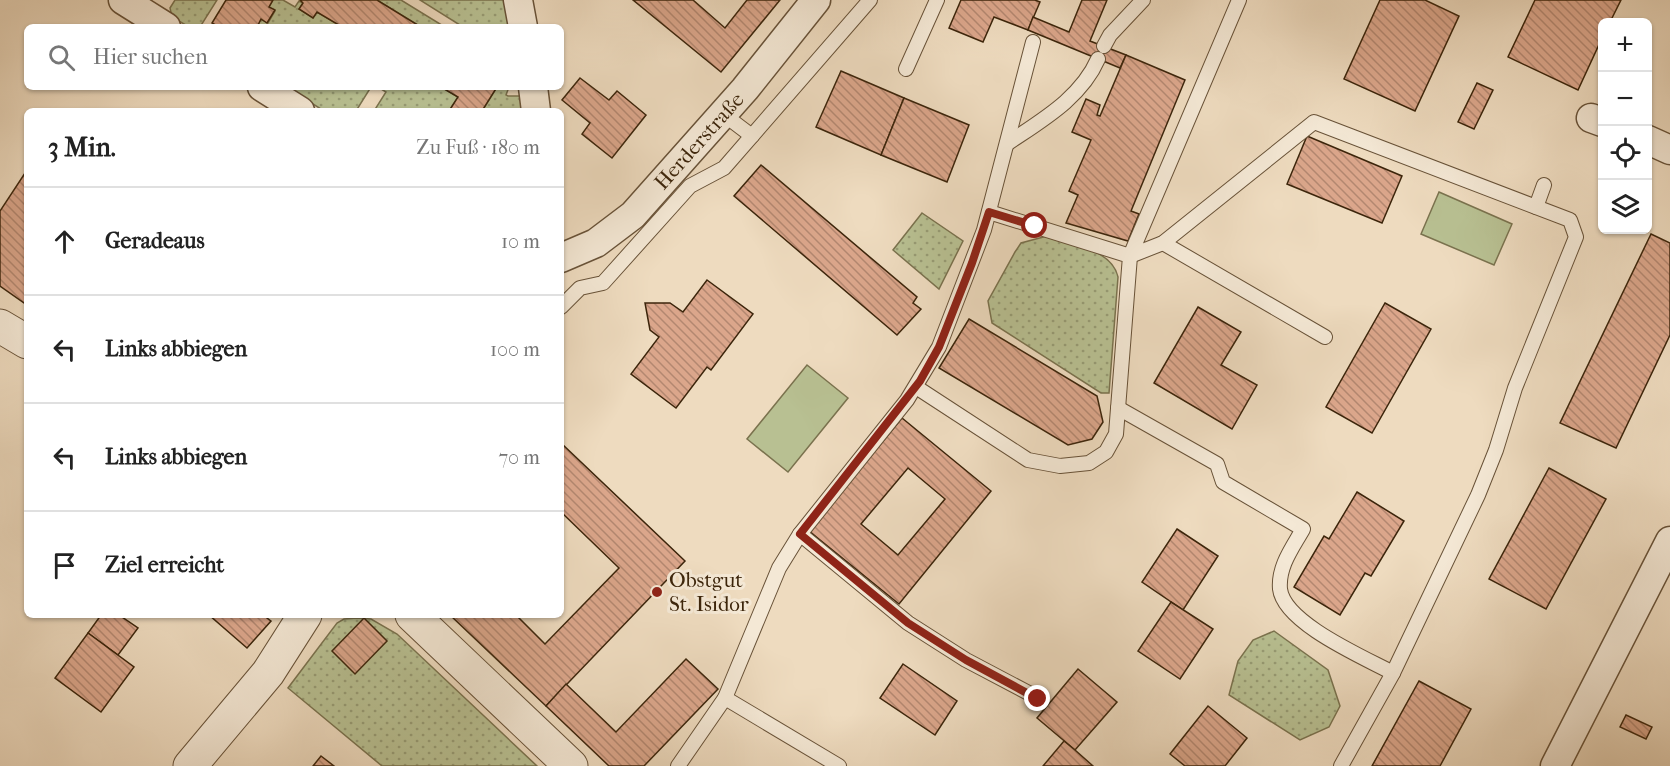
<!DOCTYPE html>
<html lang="de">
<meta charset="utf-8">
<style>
body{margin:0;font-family:"IM FELL French Canon",serif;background:#f2f2f2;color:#222}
.controls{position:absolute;right:18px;top:18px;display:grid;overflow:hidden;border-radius:9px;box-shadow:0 2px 4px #0004}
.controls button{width:54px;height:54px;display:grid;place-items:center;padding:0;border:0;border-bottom:2px solid #e0e0e0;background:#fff;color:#222;font:30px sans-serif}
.stop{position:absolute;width:18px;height:18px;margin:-14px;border:4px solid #8f2418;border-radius:50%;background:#fff}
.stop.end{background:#8f2418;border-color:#fff;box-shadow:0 2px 6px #0008}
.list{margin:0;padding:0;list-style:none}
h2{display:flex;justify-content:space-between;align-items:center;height:78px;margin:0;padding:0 24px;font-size:26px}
h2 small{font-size:20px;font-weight:400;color:#767676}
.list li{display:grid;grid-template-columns:39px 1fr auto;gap:18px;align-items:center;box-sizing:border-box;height:108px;padding:0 24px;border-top:2px solid #e0e0e0}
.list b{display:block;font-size:22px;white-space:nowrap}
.list em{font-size:20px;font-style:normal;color:#767676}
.icon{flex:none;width:33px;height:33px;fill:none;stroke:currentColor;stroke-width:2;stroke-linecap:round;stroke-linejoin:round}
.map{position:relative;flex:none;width:1670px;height:766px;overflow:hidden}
.search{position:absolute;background:#fff;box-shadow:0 2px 4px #0004;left:24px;top:24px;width:540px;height:66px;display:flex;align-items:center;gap:15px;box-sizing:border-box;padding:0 21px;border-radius:9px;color:#767676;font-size:22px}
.panel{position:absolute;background:#fff;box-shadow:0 2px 4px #0004;left:24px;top:108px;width:540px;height:510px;border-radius:9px}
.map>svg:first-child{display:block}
.grass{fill:url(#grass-dots);stroke:#7a724e;stroke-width:1.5}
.pitch{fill:#b8c092;stroke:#7a724e;stroke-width:1.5}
.building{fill:url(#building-back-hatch);stroke:#3c250b;stroke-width:1.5;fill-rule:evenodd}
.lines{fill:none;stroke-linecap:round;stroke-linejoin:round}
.service-casing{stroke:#685238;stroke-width:16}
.minor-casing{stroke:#685238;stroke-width:31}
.tertiary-casing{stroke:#685238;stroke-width:35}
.service{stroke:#f4e8d5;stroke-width:14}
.minor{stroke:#f4e8d5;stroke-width:28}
.tertiary{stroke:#f4e8d5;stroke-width:33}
.route{stroke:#8f2418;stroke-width:8}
.poi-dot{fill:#8f2418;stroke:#f4e8d5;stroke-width:2}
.labels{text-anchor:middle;stroke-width:6;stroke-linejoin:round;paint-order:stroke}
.street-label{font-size:21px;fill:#3c250b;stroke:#f4e8d5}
.poi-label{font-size:21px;fill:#3c250b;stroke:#f4e8d5;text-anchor:start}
</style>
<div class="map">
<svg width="1670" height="766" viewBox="0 0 1670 766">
<defs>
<pattern id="grass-dots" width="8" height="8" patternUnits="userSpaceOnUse" patternTransform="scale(1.5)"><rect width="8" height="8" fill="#b8c092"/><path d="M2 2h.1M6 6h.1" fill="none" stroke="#979c75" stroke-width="1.8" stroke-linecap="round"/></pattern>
<pattern id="building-back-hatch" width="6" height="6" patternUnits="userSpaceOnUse" patternTransform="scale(1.5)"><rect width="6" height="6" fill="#dba68b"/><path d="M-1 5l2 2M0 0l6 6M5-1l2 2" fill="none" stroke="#b38770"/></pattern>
</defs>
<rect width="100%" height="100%" fill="#eedbbf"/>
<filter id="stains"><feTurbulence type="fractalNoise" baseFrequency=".00333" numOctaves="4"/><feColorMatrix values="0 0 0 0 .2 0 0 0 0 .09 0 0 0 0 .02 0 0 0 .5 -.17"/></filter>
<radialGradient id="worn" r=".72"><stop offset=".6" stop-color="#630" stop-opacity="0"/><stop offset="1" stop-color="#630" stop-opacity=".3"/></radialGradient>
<g class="grass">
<path d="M175,0h42l-17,27h-11l-17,-10 -2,-9z"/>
<path d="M273,0h10l12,7 4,-6 4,2 -4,6 14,9 4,-6 22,13 -1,2h-81l4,-8 7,4 7,-12 -6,-4z"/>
<path d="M377,0h24l44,27h-24z"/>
<path d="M420,0h87l6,27h-50z"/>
<path d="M286,87h85l-15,24h-32z"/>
<path d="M378,87h63l17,10 -9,14h-75l12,-19z"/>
<path d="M497,87h12l-3,8 2,1h16v15h-42z"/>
<path d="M922,213l41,28 -24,48 -46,-39z"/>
<path d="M1047,236c23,8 65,13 71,41l-9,116h-8l-109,-70 -4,-22 27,-49 6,-9z"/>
<path d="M357,618l14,1 26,15 140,132h-155l-94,-78 49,-65 7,-4z"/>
<path d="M1274,631l54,39 12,36 -11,21 -29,13 -71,-45 9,-34 15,-21z"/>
</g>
<g class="pitch">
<path d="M1439,192l73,32 -18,41 -73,-31z"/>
<path d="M807,365l41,33 -60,74 -41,-33z"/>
</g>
<g class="building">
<path d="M226,0h47l-4,7 6,3 -8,13 -6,-4 -4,8h-38l-7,-4z"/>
<path d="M300,0h77l44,27h-83l1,-2 -22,-13 -4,6 -14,-9 4,-6z"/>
<path d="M633,0h60l32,28 22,-28h33l-59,72z"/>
<path d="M961,0h74l5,2 -12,28 -34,-13 -11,25 -34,-14z"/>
<path d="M1082,0h25l-17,41 36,14 -6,13 -92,-38 5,-13 36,15z"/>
<path d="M1380,0h45l34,16 -44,95 -71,-32z"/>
<path d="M1535,0h86l-11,22h-8v16l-24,52 -70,-33z"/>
<path d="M1126,55l59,25 -54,131 8,3 -11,27 -62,-18 12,-28 -9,-4 22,-51 -19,-8 14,-33 14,6 -3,10 3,1z"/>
<path d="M841,71l63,27 -23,57 -65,-28z"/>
<path d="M580,78l29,22 8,-9 29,24 -34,43 -30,-24 8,-11 -28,-23z"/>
<path d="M1477,83l16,7 -19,39 -16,-7z"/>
<path d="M441,87h56l-15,24h-33l9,-14z"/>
<path d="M904,98l65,27 -22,57 -66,-27z"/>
<path d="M1307,136l95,40 -20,47 -95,-39z"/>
<path d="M761,165l156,132 -4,6 8,6 -24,26 -163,-139z"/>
<path d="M27,170v135l-27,-19v-75z"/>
<path d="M1651,234l19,9v92l-54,113 -56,-25z"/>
<path d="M707,280l46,34 -42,56 -4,-3 -31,41 -45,-34 28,-37 -9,-7 -5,-27h25l13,9z"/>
<path d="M1385,303l46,26 -59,104 -46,-26z"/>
<path d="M1198,307l43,25 -20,33 36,20 -25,44 -78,-46z"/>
<path d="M969,319l128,77 6,26 -11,17 -24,6 -129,-77z"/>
<path d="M902,418l89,73 -92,113 -90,-73zM908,468l37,31 -47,56 -37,-31z"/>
<path d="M561,443l124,118 -139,145 -96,-91h66l29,29 74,-76 -58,-56z"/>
<path d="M1549,468l57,31 -60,110 -57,-30z"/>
<path d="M1357,492l47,29 -33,55 -6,-3 -25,42 -46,-28 30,-51 5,3z"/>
<path d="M1177,529l41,27 -35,54 -41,-28z"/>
<path d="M1171,602l42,27 -33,50 -42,-28z"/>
<path d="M101,615h18l19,13 -20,27 -30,-22z"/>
<path d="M209,615h54l8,6 -24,27z"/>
<path d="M364,618l23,23 -32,33 -23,-23z"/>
<path d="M88,633l46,34 -33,45 -46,-34z"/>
<path d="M686,659l32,30 -74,77h-35l-63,-60 20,-22 50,48z"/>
<path d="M903,664l54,37 -22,34 -55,-37z"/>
<path d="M1078,669l39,33 -42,48 -38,-32z"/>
<path d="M1419,681l52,28 -31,57h-68z"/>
<path d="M1208,706l39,32 -22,28h-40l-15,-12z"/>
<path d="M1626,715l26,12 -6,12 -26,-12z"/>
<path d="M1064,741l11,9 18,16h-50z"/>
<path d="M321,756l13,10h-21z"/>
</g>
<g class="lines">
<defs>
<g id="service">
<path d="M1239,0l-109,256 33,-13 151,-121 256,98 6,17 -61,151 -19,62 -18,45 -85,178 -52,93"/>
<path d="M1104,46l6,-11 33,-35"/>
<path d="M906,69l31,-69"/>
<path d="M723,114l29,22"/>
<path d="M1008,143c34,-23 73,-45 90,-84"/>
<path d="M1536,207l8,-22"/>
<path d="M1163,243l162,94"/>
<path d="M561,307l19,-19 23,-5 87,-97 34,-18 146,-168"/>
<path d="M916,387l112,73 32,6 29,-3 17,-11 10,-18 14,-178 -141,-44"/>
<path d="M1118,408l99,56 6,18 80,47c-10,18 -25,37 -23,60 4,34 83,68 113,84"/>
<path d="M800,534l108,89 58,37 72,38"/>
<path d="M725,698l114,68"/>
<path d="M678,766l47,-68 54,-130 21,-34 107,-134 32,-53 45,-117 49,-188"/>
</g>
<g id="minor">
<path d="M123,0l43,27"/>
<path d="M518,0l5,27"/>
<path d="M262,87l38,24"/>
<path d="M533,87l3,24"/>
<path d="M1591,118l11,4"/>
<path d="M1648,140l22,10"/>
<path d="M561,258l35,-15 37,-28 112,-126 71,-89"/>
<path d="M1555,766l115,-225"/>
</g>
<g id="tertiary">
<path d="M0,326l27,16"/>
<path d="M412,615l159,151"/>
<path d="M190,766l78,-93 37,-58"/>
</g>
</defs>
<use href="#service" class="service-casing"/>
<use href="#minor" class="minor-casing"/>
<use href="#tertiary" class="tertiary-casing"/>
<use href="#service" class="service"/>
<use href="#minor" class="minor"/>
<use href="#tertiary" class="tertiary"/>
</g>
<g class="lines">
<path class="route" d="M1035,226l-46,-14 -17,51 -33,84 -19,34 -120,153 108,89 58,37 72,39"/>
</g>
<circle class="poi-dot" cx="657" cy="592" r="6"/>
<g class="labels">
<g class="street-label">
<text transform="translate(699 141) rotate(-48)" y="7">Herderstraße</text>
</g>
<g class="poi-label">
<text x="669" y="587">Obstgut<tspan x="669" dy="24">St. Isidor</tspan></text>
</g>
</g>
<rect width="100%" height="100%" filter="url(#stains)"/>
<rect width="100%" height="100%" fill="url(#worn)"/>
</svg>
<div class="controls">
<button>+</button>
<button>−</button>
<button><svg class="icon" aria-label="locate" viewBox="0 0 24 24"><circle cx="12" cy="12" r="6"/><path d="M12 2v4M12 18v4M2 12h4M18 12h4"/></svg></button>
<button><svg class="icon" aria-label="layers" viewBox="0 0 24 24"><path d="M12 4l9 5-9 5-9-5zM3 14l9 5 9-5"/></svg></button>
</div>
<div class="stop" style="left:1035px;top:226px"></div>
<div class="stop end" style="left:1038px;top:699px"></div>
<div class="search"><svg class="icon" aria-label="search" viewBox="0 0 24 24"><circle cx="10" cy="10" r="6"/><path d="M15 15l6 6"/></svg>Hier suchen</div>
<section class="panel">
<h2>3 Min.<small>Zu Fuß · 180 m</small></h2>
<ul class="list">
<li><svg class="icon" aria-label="ahead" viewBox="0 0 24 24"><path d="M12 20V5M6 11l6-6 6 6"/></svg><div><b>Geradeaus</b></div><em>10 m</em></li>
<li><svg class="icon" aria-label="left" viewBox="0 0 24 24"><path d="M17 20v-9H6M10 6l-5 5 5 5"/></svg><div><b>Links abbiegen</b></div><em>100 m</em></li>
<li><svg class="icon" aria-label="left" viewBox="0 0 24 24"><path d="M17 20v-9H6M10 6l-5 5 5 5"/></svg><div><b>Links abbiegen</b></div><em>70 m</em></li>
<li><svg class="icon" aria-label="arrive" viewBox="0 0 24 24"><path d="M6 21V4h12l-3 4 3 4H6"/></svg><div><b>Ziel erreicht</b></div></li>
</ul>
</section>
</div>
